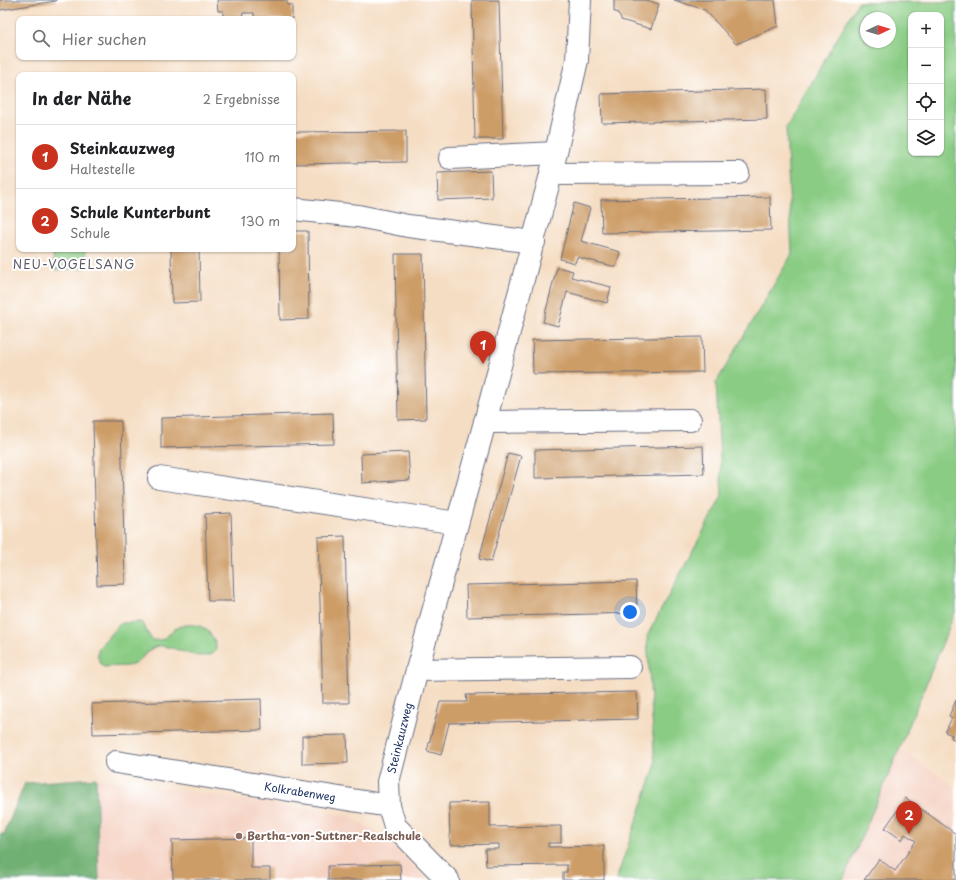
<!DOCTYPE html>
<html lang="de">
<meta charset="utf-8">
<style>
body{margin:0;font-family:"Playpen Sans",sans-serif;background:#f6f6f6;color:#202124}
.controls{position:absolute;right:12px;top:12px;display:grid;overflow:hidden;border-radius:8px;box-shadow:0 1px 3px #0004}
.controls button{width:36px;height:36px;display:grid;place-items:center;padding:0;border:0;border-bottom:1px solid #e0e0e0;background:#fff;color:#202124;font:20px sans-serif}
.compass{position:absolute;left:860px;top:12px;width:36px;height:36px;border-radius:50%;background:#fff;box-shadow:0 1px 3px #0004;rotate:86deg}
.you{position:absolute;left:630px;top:612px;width:14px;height:14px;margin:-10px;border:3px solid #fff;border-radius:50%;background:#1a73e8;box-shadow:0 0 0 6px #1a73e833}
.badge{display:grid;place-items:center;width:26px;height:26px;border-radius:50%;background:#c8321e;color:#fff;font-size:13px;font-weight:700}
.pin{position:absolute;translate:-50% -33px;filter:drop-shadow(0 1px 2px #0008)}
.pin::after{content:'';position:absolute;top:21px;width:14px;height:12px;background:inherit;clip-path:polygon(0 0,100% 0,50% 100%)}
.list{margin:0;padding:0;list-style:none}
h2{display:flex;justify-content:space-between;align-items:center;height:52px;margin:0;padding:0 16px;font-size:17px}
h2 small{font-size:13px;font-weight:400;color:#757577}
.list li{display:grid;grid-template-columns:26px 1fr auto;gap:12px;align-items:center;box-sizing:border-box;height:64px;padding:0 16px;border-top:1px solid #e0e0e0}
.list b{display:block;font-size:15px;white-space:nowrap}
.list p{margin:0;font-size:13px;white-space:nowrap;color:#757577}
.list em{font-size:13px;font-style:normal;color:#757577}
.icon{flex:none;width:22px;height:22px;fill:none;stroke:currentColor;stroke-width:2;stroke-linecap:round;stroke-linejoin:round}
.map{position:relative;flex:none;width:956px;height:880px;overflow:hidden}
.search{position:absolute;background:#fff;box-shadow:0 1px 3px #0004;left:16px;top:16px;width:280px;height:44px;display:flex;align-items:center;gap:10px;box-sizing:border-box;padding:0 14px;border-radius:8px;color:#757577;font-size:15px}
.panel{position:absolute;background:#fff;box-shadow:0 1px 3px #0004;left:16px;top:72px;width:280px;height:180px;border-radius:8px}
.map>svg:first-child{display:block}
.built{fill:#f5d2c2}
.green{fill:#8acc84;stroke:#527e71;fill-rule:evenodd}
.forest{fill:#6fb072;stroke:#457068}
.building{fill:#cd9d68}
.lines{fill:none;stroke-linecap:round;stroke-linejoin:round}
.minor-casing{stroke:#676c81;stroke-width:24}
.minor{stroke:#fff;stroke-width:22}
.education-dot{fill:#8d6e63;stroke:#fff;stroke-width:1.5}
.labels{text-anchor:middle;stroke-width:4;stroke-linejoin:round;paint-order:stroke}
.street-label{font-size:11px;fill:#1b2f5e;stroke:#fff}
.education-label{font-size:11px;font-weight:bold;fill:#785e54;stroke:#fff;text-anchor:start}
.neighbourhood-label{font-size:12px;letter-spacing:1px;fill:#595662;stroke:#fff}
</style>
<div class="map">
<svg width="956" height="880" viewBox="0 0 956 880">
<rect width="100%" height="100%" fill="#fff"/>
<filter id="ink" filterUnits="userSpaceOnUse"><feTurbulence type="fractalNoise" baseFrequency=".025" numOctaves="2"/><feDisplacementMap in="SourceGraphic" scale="8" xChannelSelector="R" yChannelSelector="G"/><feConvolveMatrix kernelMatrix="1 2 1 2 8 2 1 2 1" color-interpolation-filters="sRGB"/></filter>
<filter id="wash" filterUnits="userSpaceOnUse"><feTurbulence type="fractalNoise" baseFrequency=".012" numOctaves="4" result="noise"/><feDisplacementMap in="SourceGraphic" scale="16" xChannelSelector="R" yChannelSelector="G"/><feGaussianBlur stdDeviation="0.9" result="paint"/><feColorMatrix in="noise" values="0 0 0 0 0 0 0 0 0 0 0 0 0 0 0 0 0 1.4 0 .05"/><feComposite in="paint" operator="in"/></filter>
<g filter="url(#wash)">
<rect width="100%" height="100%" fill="#f5ddc3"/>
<g class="built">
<path d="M900,748l56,40v92h-113z"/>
<path d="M96,778l253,38 19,11 23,18 36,35h-328z"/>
</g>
<g class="green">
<path d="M858,2h98v608l-56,138 -57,132h-227l39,-113 -8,-131 75,-140 -6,-113 76,-129 -6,-127zM911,15h30v138h-30zM866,18h24v24h-24z"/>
<path d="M53,249h32l1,19 -32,2z"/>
<path d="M141,622l11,18c4,0 9,1 12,-2 5,-2 7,-8 12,-10 11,-5 27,-5 34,6 5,6 6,9 6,17 -16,14 -39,-6 -57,-5 -14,2 -15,15 -27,19 -6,2 -22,1 -28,2 -12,-13 -5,-20 4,-30 4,-5 8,-10 13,-14z"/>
</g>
<path class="forest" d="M96,778l3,102h-99v-46h4l21,-51z"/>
<g id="blocks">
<g class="building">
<path d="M0,0h56v1l-56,9z"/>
<path d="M217,0h70v5h5v14h-38v-6h-11l-1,6h-19v-8h-5z"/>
<path d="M472,0h27l4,139h-28z"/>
<path d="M614,0h31l14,4 -8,25 -30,-9v-2l-4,-6h-3z"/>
<path d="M674,0h101l3,26 -42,18 -31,-34z"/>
<path d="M766,89l1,30 -165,4 -1,-29z"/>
<path d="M406,131v31l-113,2v-32z"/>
<path d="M491,171l1,27 -54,2 -1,-27z"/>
<path d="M770,197l1,33 -169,3 -1,-33z"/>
<path d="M574,203l16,5 -9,33 39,11 -4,15 -39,-10 -2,6 -15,-4z"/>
<path d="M293,231h15l1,88 -29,1 -1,-71h14z"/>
<path d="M171,249h28l1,53 -28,1z"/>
<path d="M395,254h28l3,165 -28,1z"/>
<path d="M557,267l16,4 -2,6 40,10 -4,16 -40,-11 -9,34 -15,-4z"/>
<path d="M702,337l1,35 -170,2 -1,-34z"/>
<path d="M333,413l1,31 -173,4v-30z"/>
<path d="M93,421h28l4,163 -28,1z"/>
<path d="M703,446l1,28 -169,4v-28z"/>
<path d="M408,452l2,28 -48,3 -1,-29z"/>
<path d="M508,453l13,3 -30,106 -12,-3z"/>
<path d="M231,513l3,88h-26l-3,-87z"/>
<path d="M345,536v2l4,165h-28l2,-2 -5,-164z"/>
<path d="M636,581l1,32 -170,4 -1,-32z"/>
<path d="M637,692l1,27 -189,4 -8,32 -14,-4 13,-49h27l-1,-7z"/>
<path d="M261,699l1,31 -169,4 -1,-30z"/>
<path d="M956,700v40l-5,-2 1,-3 -7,-3 7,-14 -3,-2z"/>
<path d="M347,735l1,28 -46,1v-28z"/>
<path d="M906,798l50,36v46h-92l15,-21 16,12 21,-30 -11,-7 -3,6 -17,-12z"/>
<path d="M490,802v25l71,-1v17h-13v4l56,-1v34h-41v-8h4v-7l-81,1 -1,-17h14v-5l-49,1 -1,-42z"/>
<path d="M251,838v30h19v12h-97l-1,-40z"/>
<path d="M400,864l1,16h-73v-14z"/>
</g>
</g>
</g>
<g filter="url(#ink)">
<use href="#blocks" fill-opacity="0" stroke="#676c81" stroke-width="1"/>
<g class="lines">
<defs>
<g id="minor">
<path d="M450,158l106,-5"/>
<path d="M551,174l187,-1"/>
<path d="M293,209l65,7 50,10 126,16"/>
<path d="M485,422l205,-2"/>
<path d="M159,478l298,45"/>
<path d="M417,670l213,-3"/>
<path d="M116,762l273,44"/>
<path d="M448,880l-53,-54 -6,-20 -1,-24 29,-112 68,-248 66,-248 26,-114 3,-60"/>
</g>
</defs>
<use href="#minor" class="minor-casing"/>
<use href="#minor" class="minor"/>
</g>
</g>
<circle class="education-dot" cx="239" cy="836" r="4"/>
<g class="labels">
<g class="street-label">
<text transform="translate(400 738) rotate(-76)" y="4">Steinkauzweg</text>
<text transform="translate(300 792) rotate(9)" y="4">Kolkrabenweg</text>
</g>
<g class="education-label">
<text x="247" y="840">Bertha-von-Suttner-Realschule</text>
</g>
<g class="neighbourhood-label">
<text x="74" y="269">NEU-VOGELSANG</text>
</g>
</g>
</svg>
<div class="controls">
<button>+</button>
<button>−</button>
<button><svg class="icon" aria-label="locate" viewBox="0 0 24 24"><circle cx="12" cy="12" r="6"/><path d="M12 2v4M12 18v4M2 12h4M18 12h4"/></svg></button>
<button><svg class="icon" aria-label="layers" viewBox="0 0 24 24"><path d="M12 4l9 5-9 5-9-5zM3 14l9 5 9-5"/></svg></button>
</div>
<svg class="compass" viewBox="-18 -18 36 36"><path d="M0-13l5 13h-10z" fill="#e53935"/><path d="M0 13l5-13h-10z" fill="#757577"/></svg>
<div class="you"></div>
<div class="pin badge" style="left:483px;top:364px">1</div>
<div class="pin badge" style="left:909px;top:834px">2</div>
<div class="search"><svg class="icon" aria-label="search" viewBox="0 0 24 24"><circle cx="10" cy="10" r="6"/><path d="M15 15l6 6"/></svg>Hier suchen</div>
<section class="panel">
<h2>In der Nähe<small>2 Ergebnisse</small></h2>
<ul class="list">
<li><span class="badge">1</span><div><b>Steinkauzweg</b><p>Haltestelle</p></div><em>110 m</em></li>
<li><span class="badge">2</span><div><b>Schule Kunterbunt</b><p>Schule</p></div><em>130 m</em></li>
</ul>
</section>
</div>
